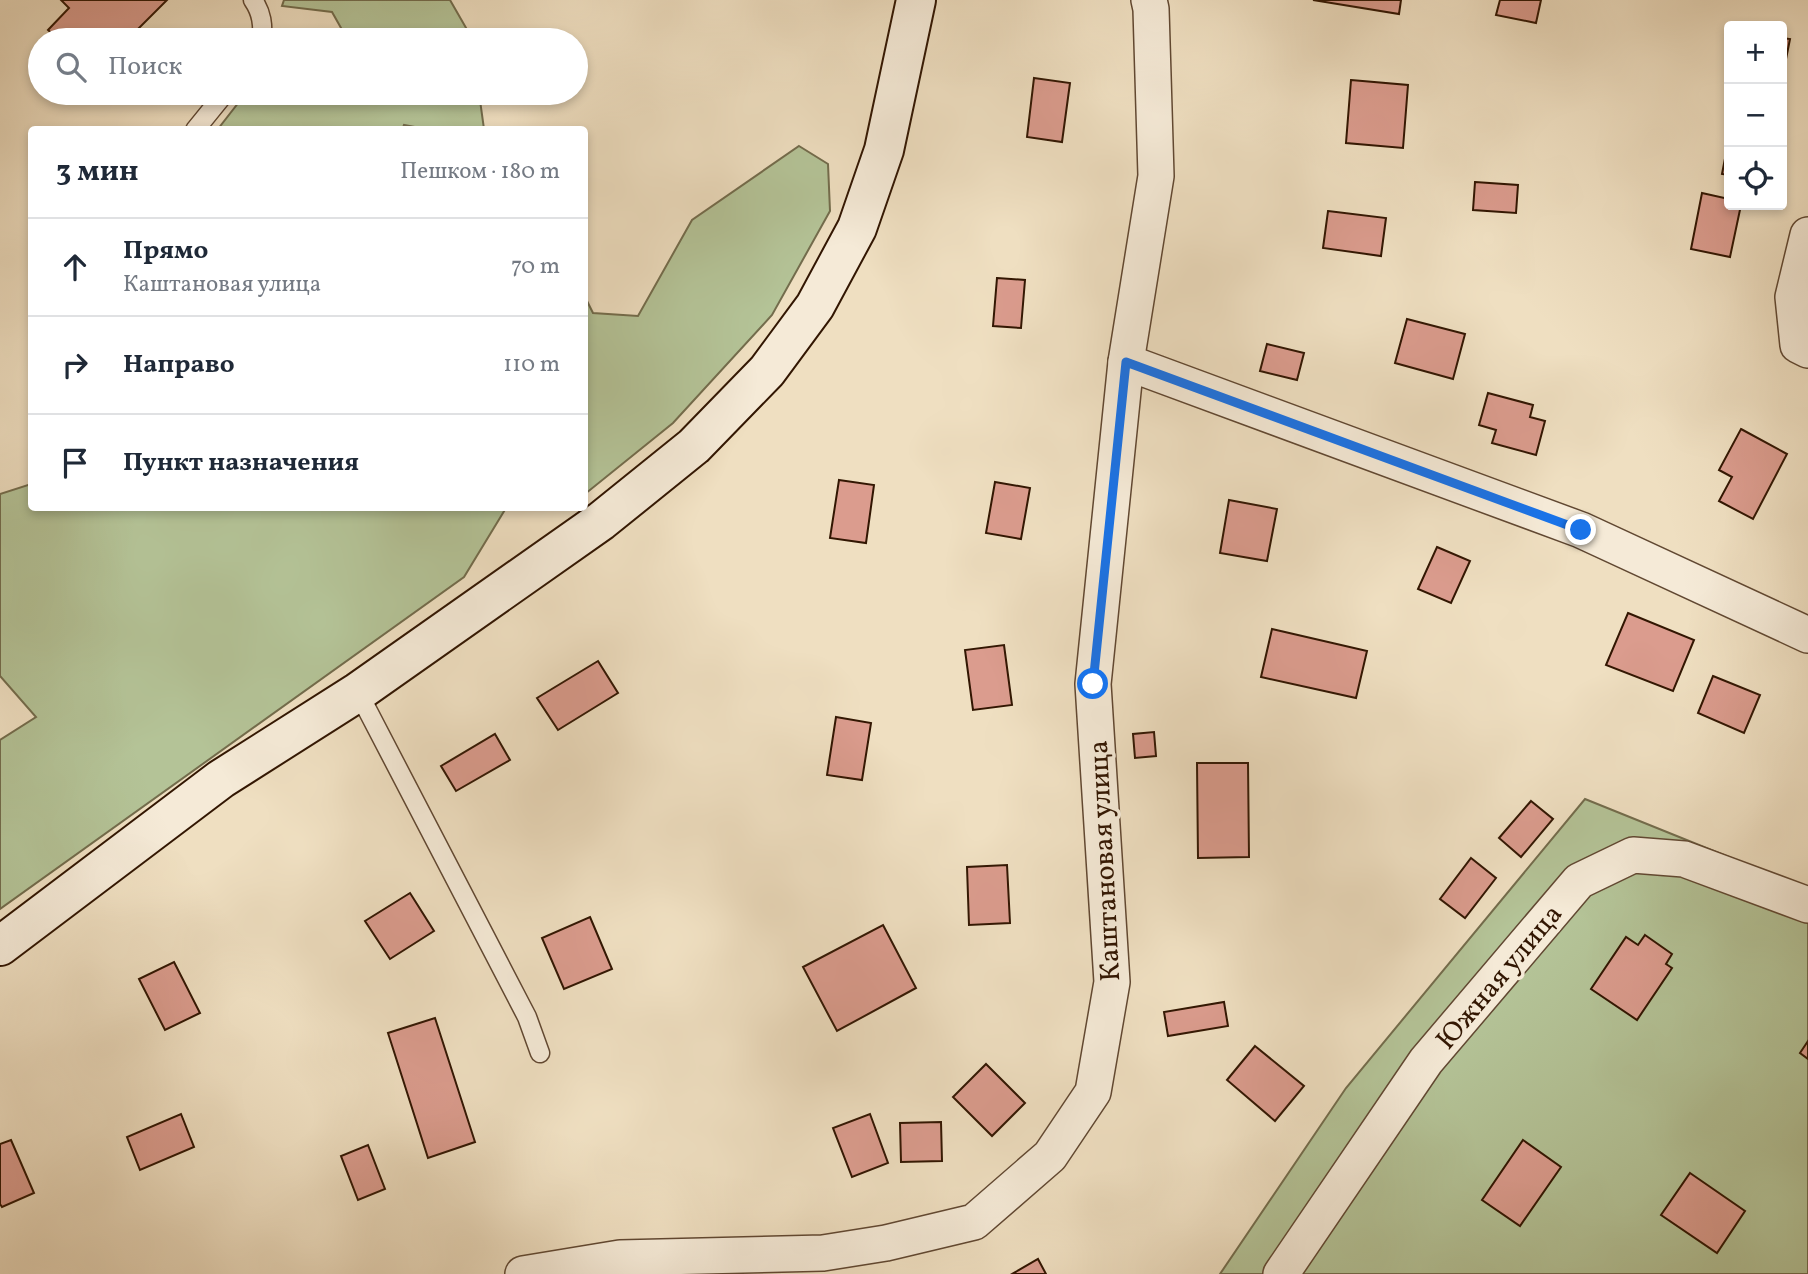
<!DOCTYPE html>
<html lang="ru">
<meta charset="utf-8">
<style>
body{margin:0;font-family:Vollkorn,serif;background:#f6f6f7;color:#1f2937}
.controls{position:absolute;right:21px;top:21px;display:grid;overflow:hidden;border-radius:7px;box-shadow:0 4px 10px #0003}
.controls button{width:63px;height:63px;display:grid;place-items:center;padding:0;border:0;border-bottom:2px solid #e0e1e3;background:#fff;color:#1f2937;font:35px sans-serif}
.stop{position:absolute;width:21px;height:21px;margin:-16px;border:5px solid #1a73e8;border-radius:50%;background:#fff}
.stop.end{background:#1a73e8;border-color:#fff;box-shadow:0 2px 7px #0008}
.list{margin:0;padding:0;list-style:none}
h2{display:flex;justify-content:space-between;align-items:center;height:91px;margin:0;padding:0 28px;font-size:30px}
h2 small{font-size:23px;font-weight:400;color:#747a83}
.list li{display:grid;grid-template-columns:46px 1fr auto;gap:21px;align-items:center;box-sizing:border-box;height:98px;padding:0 28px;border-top:2px solid #e0e1e3}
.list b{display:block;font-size:26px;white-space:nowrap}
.list p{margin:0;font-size:23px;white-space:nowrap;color:#747a83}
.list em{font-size:23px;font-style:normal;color:#747a83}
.icon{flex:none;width:38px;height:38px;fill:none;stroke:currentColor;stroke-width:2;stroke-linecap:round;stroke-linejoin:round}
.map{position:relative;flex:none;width:1808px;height:1274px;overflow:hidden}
.search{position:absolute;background:#fff;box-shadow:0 4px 10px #0003;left:28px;top:28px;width:560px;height:77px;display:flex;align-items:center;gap:18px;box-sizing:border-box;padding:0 24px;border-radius:38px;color:#747a83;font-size:26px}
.panel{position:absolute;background:#fff;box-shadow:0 4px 10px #0003;left:28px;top:126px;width:560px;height:385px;border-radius:7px}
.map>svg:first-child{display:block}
.green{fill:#b4c397;stroke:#736c4c;stroke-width:2}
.building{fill:#db9c8e;stroke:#321602;stroke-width:2}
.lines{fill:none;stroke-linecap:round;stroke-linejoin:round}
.service-casing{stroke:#614832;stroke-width:21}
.minor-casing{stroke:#614832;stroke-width:38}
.secondary-casing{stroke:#321602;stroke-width:42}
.service{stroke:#f5ead7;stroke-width:18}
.minor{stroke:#f5ead7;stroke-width:35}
.secondary{stroke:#f5ead7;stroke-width:38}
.route{stroke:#1a73e8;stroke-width:9}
.labels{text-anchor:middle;stroke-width:7;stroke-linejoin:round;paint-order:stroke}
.street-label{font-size:28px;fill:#321602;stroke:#f5ead7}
</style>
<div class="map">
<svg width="1808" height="1274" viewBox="0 0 1808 1274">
<rect width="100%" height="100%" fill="#efdfc1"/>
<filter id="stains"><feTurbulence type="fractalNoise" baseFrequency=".00286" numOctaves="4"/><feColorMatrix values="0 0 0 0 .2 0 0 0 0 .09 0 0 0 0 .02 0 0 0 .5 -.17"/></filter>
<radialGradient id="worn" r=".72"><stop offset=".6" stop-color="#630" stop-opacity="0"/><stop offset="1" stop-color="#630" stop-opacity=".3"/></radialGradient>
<g class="green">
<path d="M284,0h166l23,40h-131l3,-5 -13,-23 -50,-6z"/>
<path d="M246,93h233l5,36h-59l-21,-4 -2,5 -184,-1z"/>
<path d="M799,146l29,18 2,47 -58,104 -99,108 -88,71v-197l8,16 45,3 54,-96z"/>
<path d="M31,484l1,24h474l-42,69 -464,332v-169l36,-23 -36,-41v-182z"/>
<path d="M1585,799l223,90v385h-588l126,-186z"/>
</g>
<g class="building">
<path d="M61,0h106l-40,40h-68l-11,-10 21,-22z"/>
<path d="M1313,0h88l-2,14z"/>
<path d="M1500,0h41l-5,23 -40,-8z"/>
<path d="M1782,38l8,1 -8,40z"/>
<path d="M1034,78l36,5 -8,59 -35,-5z"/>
<path d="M1351,80l57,5 -5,63 -57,-5z"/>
<path d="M1729,138v37l-7,-1z"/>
<path d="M1475,182l43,3 -2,28 -43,-3z"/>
<path d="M1702,193l27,6v6h12l-11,52 -39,-8z"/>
<path d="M1328,211l58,7 -5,38 -58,-8z"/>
<path d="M997,278l28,2 -4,48 -28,-2z"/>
<path d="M1407,319l58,15 -12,45 -58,-16z"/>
<path d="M1267,344l37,9 -7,27 -37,-9z"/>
<path d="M1488,393l45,12 -3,12 15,4 -9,34 -44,-12 4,-13 -17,-5z"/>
<path d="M1741,429l46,25 -34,65 -34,-18 13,-24 -13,-7z"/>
<path d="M839,480l35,5 -8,58 -36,-5z"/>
<path d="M995,482l35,6 -9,51 -35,-6z"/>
<path d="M1229,500l48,9 -10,52 -47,-8z"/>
<path d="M1437,547l33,14 -19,42 -33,-14z"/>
<path d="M1628,613l66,27 -21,51 -67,-26z"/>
<path d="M1272,629l95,22 -11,47 -95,-21z"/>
<path d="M1004,645l8,60 -39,5 -8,-60z"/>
<path d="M598,661l20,32 -60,37 -21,-32z"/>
<path d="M1713,676l47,19 -16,38 -46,-20z"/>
<path d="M836,717l35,6 -9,57 -35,-5z"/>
<path d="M1154,732l2,24 -21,2 -2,-24z"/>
<path d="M495,734l15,26 -54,31 -15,-25z"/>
<path d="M1197,763h51l1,94 -51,1z"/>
<path d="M1531,801l22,18 -32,38 -22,-19z"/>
<path d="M1471,858l25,20 -31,40 -25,-19z"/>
<path d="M1007,865l3,58 -41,2 -2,-58z"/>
<path d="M410,893l24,38 -44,28 -25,-38z"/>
<path d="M590,917l22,52 -48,20 -22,-51z"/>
<path d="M883,925l33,63 -79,43 -34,-64z"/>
<path d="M1645,935l27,19 -6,10 6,4 -35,52 -46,-31 35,-52 12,8z"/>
<path d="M174,962l26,51 -35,17 -26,-51z"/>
<path d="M1224,1002l4,24 -60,10 -4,-24z"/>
<path d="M435,1018l40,124 -47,16 -40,-125z"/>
<path d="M1808,1041v18l-8,-6z"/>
<path d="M1255,1046l49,40 -29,35 -48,-41z"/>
<path d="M986,1064l39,39 -33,33 -39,-39z"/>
<path d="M181,1114l13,33 -54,23 -13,-33z"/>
<path d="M870,1114l18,49 -36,14 -19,-49z"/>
<path d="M941,1122l1,39 -41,1 -1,-39z"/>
<path d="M11,1140l23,53 -32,14 -2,-3v-60z"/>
<path d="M1523,1140l38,27 -41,59 -38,-26z"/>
<path d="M368,1145l17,44 -27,11 -17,-44z"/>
<path d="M1690,1173l55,38 -28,42 -56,-38z"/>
<path d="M1038,1259l8,15h-34z"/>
</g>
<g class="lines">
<defs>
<g id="service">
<path d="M253,0c9,13 10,25 9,40"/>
<path d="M195,130l30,-37"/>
<path d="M358,692l169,325 13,36"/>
</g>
<g id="minor">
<path d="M1808,235l-15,62 5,48 10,5"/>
<path d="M1126,362l455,168 227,105"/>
<path d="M523,1274l97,-16 203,-5 63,-10 88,-21 76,-66 43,-64 19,-110 -19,-298 33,-322 30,-186 -5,-167 -2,-9"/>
<path d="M1281,1274l145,-213 153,-180 54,-26 51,4 124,46"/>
</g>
<path id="secondary" d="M0,946l221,-167 137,-87 243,-171 93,-75 73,-75 48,-65 42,-78 27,-78 32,-150"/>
</defs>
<use href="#service" class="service-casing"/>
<use href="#minor" class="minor-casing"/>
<use href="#secondary" class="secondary-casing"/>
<use href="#service" class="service"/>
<use href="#minor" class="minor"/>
<use href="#secondary" class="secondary"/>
</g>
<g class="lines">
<path class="route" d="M1093,684l33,-322 455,168"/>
</g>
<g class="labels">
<g class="street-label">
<text transform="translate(1103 861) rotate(-93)" y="10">Каштановая улица</text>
<text transform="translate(1498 976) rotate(-50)" y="10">Южная улица</text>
</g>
</g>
<rect width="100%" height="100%" filter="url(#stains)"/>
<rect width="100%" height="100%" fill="url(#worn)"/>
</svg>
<div class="controls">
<button>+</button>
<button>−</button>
<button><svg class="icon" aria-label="locate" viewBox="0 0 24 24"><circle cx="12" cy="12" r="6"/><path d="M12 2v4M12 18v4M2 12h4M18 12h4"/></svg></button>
</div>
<div class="stop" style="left:1093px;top:684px"></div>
<div class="stop end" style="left:1581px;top:530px"></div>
<div class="search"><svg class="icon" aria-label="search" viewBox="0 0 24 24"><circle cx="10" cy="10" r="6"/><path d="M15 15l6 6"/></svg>Поиск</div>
<section class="panel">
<h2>3 мин<small>Пешком · 180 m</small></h2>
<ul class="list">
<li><svg class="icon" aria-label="ahead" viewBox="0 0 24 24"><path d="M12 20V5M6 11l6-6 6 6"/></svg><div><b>Прямо</b><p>Каштановая улица</p></div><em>70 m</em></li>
<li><svg class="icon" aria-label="right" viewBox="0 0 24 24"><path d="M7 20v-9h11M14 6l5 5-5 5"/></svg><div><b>Направо</b></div><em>110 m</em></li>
<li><svg class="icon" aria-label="arrive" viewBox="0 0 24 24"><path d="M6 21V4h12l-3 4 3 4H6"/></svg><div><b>Пункт назначения</b></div></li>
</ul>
</section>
</div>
